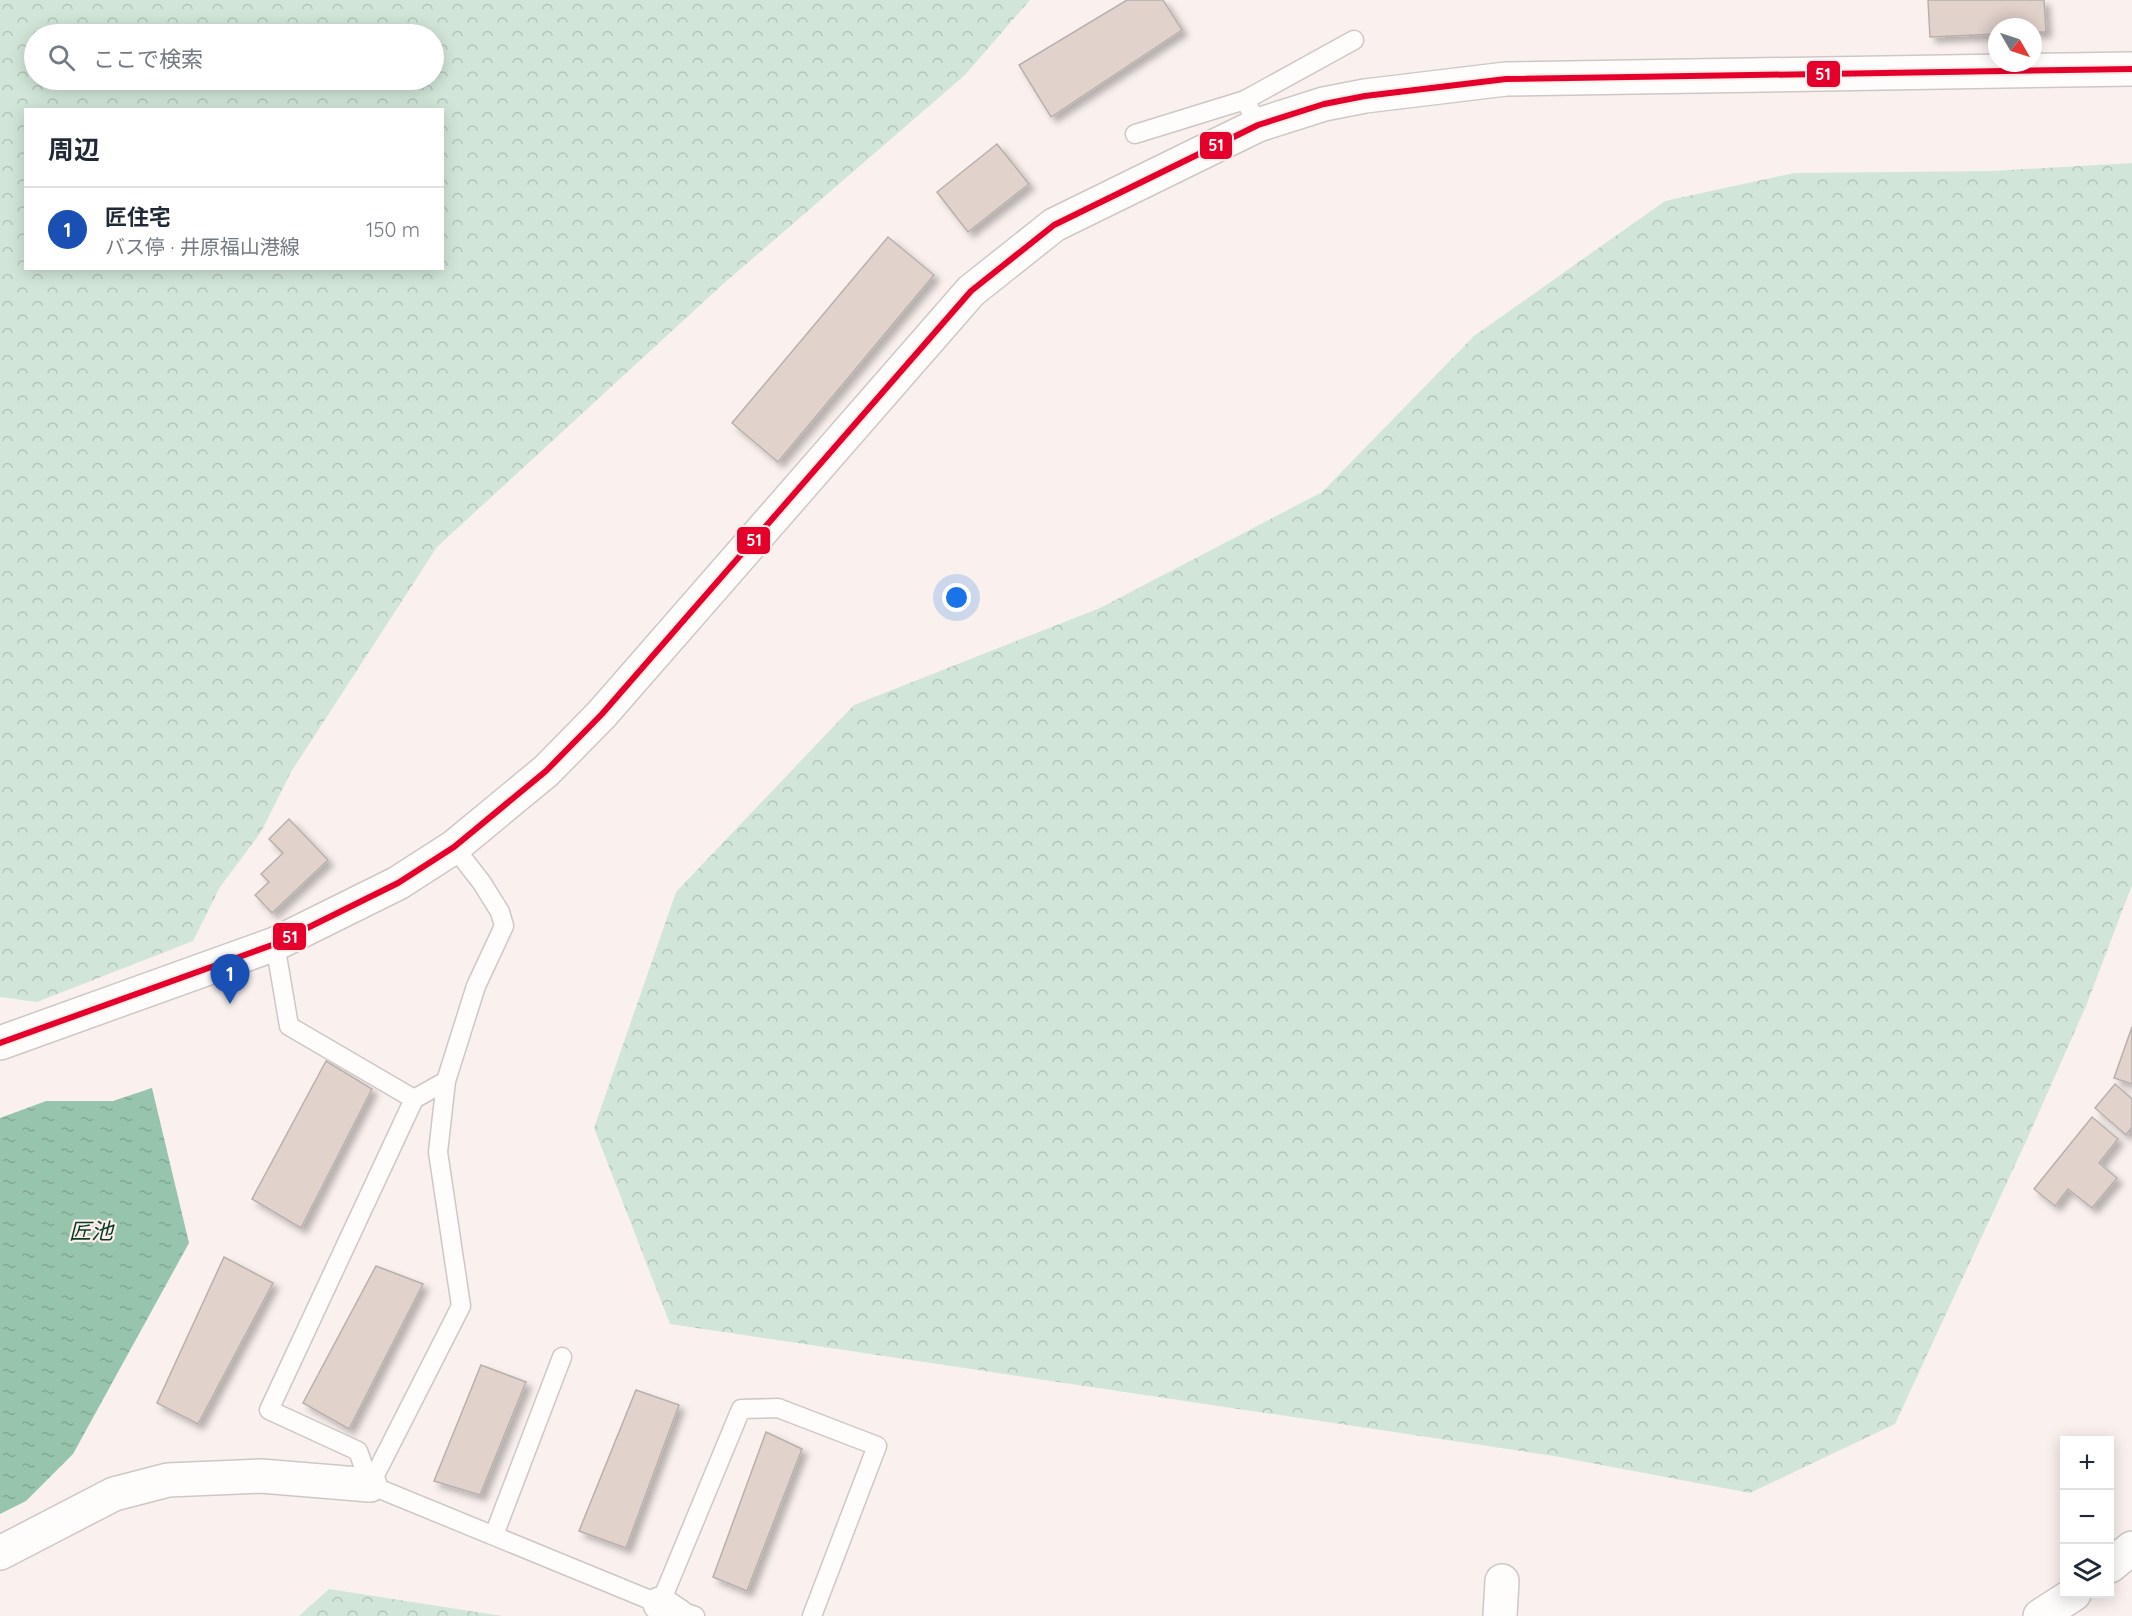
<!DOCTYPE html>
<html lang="ja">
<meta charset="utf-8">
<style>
body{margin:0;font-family:Quicksand,"Noto Sans JP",sans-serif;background:#f6f6f7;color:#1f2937}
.controls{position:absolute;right:18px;bottom:18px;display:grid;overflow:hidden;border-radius:0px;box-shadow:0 3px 15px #0003}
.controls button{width:54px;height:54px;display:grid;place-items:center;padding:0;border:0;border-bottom:2px solid #e0e1e3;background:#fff;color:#1f2937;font:30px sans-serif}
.compass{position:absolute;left:1988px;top:18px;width:54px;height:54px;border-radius:50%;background:#fff;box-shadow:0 3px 15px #0003;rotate:129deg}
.you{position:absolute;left:957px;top:598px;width:21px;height:21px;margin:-15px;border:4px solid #fff;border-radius:50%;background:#1a73e8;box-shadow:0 0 0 9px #1a73e833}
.badge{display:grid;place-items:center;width:39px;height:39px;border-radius:50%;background:#111827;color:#fff;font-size:20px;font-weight:700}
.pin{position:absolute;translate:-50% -50px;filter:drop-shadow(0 2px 3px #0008)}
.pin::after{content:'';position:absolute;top:32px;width:21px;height:18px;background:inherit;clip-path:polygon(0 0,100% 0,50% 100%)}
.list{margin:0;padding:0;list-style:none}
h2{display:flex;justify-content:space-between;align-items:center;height:78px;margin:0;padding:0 24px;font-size:26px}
h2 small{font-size:20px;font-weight:400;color:#747a83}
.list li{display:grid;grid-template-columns:39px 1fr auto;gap:18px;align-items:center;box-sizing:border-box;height:84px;padding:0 24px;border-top:2px solid #e0e1e3}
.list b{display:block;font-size:22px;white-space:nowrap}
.list p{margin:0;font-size:20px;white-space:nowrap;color:#747a83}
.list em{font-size:20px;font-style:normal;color:#747a83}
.icon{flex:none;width:33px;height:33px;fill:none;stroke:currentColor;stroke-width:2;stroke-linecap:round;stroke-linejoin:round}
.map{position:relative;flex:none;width:2132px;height:1616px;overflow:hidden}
.search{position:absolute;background:#fff;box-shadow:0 3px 15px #0003;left:24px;top:24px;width:420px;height:66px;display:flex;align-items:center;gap:15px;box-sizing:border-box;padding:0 21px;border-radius:33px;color:#747a83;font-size:22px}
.panel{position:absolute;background:#fff;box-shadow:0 3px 15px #0003;left:24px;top:108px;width:420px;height:162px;border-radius:0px}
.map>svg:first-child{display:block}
.forest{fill:url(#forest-crowns);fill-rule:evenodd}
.water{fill:url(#water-ripples)}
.building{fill:#e2d2cc;stroke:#b7b1ae;stroke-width:1.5;filter:url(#shadow)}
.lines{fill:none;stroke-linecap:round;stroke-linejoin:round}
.service-casing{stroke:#cec7c5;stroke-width:21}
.minor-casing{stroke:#cec7c5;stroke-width:36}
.primary-casing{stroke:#cec7c5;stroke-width:36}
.service{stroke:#fefdfc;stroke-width:18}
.minor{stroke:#fefdfc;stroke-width:33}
.primary{stroke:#fefdfc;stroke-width:33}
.bus-1-casing{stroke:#ffeee9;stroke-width:10}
.bus-1{stroke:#e4002b;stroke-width:6}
.labels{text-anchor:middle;stroke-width:4.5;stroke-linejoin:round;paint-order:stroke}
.water-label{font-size:22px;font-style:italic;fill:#003b27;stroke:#ffeee9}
.line-badge{stroke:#ffeee9;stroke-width:2}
.badge-label{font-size:16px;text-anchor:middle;font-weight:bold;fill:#fff}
</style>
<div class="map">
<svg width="2132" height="1616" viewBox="0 0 2132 1616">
<defs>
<pattern id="forest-crowns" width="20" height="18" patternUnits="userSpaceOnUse" patternTransform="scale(1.5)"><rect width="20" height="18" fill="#d1e6d8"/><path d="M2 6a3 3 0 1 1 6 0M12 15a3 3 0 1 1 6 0" fill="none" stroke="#b3c5b9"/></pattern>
<pattern id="water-ripples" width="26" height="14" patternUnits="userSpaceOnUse" patternTransform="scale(1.5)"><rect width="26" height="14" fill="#97c4ad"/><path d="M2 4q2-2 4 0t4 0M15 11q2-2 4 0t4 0" fill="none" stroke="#82a894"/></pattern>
<filter id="shadow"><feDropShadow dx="5.5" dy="5.5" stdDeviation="3" flood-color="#0004"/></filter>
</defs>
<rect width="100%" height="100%" fill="#faf1ee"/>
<g class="forest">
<path d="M0,0h1030l-65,75 -243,210 -285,262 -146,225 -30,60 -41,55 -27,54 -156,61 -37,-5zM34,34h400v46h-400zM26,110h416v158h-416z"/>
<path d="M2132,163v722l-46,121 -58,131 -133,287 -145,69 -196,-37 -884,-132 -76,-196 82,-236 178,-187 246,-97 222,-116 152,-156 191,-135 129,-28 198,-2z"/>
<path d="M329,1589l173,27h-203z"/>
</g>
<path class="water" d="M152,1088l37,155 -116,211 -47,47 -26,13v-396l46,-17h67z"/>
<g class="building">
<path d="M1127,0h36l19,30 -131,87 -32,-52z"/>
<path d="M1928,0h116l2,32h-13v-5h-36v7l-67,3z"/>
<path d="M997,144l32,40 -61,48 -31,-40z"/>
<path d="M888,237l46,38 -156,187 -46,-39z"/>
<path d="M289,819l39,41 -56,53 -17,-18 14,-13 -8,-8 22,-21 -14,-14z"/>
<path d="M2132,1027v57l-18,-6z"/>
<path d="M326,1061l46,28 -71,139 -49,-29z"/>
<path d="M2115,1084l17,15v28l-6,8 -31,-27z"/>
<path d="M2092,1117l26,22 -19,24 18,15 -25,30 -24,-19 -13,17 -21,-17z"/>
<path d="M224,1257l49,26 -75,141 -41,-21z"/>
<path d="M376,1266l47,18 -74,145 -46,-26z"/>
<path d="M481,1365l45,17 -46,113 -46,-14z"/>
<path d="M636,1390l43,15 -53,143 -47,-17z"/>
<path d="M766,1432l36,17 -55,142 -34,-14z"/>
</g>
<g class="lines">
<defs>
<g id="service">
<path d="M1245,100l109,-60"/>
<path d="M1135,134l110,-34 13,25"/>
<path d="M275,944l14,82 125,73"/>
<path d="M446,1081l-32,18 -145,311 89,41 12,34 290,119 35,12"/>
<path d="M370,1485l91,-179 -23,-154 8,-71 30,-95 28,-60 -4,-14 -18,-29 -28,-36"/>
<path d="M494,1535l68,-178"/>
<path d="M660,1604l81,-195 37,-1 99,38 -65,170"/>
</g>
<g id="minor">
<path d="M0,1553l114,-59 54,-14 93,-4 109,9"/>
<path d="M2110,1566l22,-18"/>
<path d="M660,1604l18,12"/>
<path d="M1500,1616l2,-35"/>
<path d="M2040,1616l34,-22"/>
</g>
<path id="primary" d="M0,1043l275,-99 123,-61 56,-36 92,-76 56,-57 369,-423 83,-66 204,-100 66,-21 41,-8 141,-17 626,-10"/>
</defs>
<use href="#service" class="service-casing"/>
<use href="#minor" class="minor-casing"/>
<use href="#primary" class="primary-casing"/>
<use href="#service" class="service"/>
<use href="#minor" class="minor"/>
<use href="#primary" class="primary"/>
<defs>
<path id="bus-1" d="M0,1043l275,-99 123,-61 56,-36 92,-76 56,-57 369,-423 83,-66 204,-100 66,-21 41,-8 141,-17 626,-10"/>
</defs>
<use href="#bus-1" class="bus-1-casing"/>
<use href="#bus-1" class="bus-1"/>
</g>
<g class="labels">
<g class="water-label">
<text x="91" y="1239">匠池</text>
</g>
</g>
<g class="line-badge">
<rect x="1806" y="60" width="35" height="28" rx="6" fill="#e4002b"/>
<rect x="1199" y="131" width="34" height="29" rx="6" fill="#e4002b"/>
<rect x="736" y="526" width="35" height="29" rx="6" fill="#e4002b"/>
<rect x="272" y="922" width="35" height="29" rx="6" fill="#e4002b"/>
</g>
<g class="badge-label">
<text x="1823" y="80">51</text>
<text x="1216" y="151">51</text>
<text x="754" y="546">51</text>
<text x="290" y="943">51</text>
</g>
</svg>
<div class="controls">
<button>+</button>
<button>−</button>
<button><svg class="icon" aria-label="layers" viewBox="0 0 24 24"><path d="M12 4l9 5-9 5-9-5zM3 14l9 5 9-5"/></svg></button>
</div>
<svg class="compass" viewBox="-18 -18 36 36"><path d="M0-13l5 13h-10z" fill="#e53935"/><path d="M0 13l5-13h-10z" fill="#747a83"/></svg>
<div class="you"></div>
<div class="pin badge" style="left:230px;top:1004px;background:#1a4fb4">1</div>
<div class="search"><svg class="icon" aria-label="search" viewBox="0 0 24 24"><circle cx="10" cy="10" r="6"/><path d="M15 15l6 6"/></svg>ここで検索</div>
<section class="panel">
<h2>周辺<small></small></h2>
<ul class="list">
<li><span class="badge" style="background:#1a4fb4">1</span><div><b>匠住宅</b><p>バス停 · 井原福山港線</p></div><em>150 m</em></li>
</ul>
</section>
</div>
